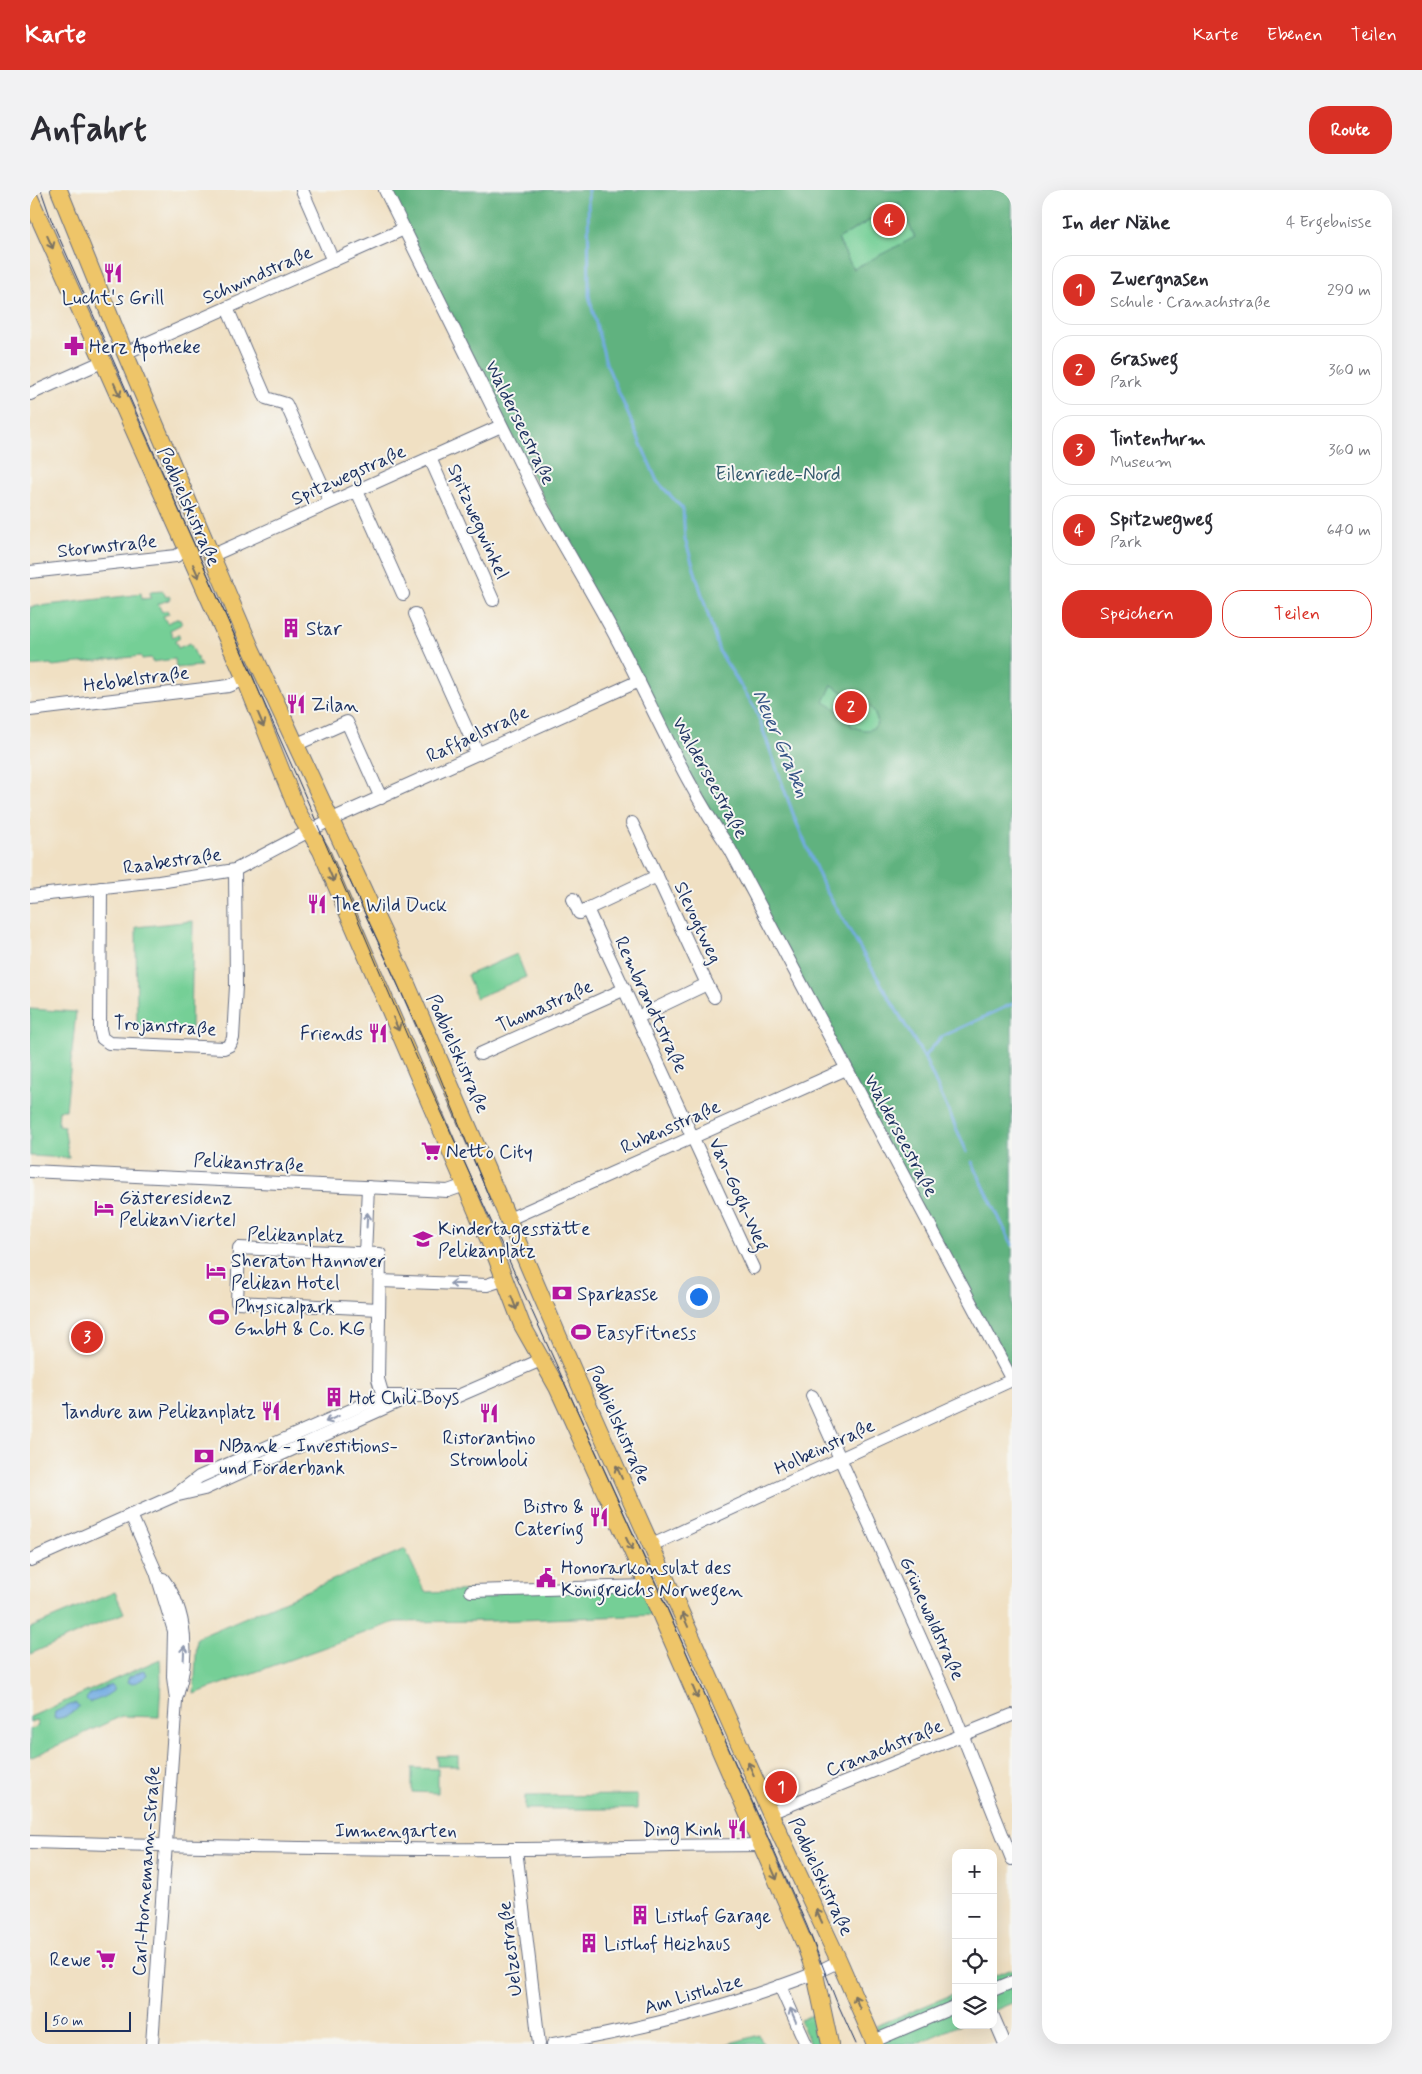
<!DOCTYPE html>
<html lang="de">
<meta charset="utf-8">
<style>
body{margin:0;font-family:Mynerve,sans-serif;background:#f2f2f3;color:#2b2b33}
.controls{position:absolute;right:15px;bottom:15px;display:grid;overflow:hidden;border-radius:10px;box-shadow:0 5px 20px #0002}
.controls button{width:45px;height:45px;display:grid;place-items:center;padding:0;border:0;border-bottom:1px solid #e1e1e2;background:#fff;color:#2b2b33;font:25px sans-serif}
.scale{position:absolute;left:15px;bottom:12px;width:86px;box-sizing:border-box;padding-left:5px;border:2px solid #1b2f5e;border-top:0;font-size:14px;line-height:18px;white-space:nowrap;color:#1b2f5e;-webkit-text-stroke:4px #f6f6f2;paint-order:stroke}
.you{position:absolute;left:668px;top:1106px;width:18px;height:18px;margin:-12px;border:4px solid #fff;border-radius:50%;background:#1a73e8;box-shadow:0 0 0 8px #1a73e833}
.badge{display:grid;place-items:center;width:32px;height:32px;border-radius:50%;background:#d93025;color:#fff;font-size:16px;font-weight:700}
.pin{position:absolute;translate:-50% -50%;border:2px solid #fff;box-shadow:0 1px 5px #0006}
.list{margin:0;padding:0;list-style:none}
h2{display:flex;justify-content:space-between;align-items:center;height:65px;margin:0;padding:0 20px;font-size:21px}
h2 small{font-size:16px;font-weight:400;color:#7c7c81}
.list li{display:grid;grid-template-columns:32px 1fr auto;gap:15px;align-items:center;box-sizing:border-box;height:70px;margin:0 10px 10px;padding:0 10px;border:1px solid #e1e1e2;border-radius:20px}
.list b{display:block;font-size:19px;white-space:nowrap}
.list p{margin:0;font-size:16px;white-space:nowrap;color:#7c7c81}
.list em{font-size:16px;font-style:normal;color:#7c7c81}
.actions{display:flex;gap:10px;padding:15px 20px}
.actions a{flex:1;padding:11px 0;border:1px solid #d93025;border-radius:20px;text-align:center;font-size:18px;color:#d93025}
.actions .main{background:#d93025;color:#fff}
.icon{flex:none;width:28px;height:28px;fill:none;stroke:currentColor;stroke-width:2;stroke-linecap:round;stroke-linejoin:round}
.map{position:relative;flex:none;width:982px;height:1854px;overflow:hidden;border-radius:20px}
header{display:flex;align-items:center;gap:30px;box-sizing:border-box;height:70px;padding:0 25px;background:#d93025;color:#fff}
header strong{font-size:24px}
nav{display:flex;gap:28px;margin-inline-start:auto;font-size:18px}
.intro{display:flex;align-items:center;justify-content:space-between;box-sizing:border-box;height:120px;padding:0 30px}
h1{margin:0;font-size:35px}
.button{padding:12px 22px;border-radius:20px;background:#d93025;color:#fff;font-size:18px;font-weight:700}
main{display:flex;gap:30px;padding:0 30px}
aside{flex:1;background:#fff;border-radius:20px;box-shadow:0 5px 20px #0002}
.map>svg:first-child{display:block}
.green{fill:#75cf96;stroke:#487f7a}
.forest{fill:#60b27f;stroke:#3e706e;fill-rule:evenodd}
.water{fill:#72ace2;stroke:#466ea0}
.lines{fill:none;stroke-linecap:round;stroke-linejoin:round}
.stream{stroke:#72ace2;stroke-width:3}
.minor-casing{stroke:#666d81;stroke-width:14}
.major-casing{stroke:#666d81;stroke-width:18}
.minor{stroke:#fff;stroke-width:12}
.major{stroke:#eec569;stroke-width:16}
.tram{stroke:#1b2f5e;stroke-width:1}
.oneway{stroke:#7a7263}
.oneway2{stroke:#8d97ae}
.labels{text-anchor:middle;stroke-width:4;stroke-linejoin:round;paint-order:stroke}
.street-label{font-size:19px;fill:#1b2f5e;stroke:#f6f6f2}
.poi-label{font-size:19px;fill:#1b2f5e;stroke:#f6f6f2;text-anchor:start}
.park-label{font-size:19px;fill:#32576c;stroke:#f6f6f2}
.water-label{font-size:20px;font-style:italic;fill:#355486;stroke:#f6f6f2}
</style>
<header>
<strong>Karte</strong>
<nav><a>Karte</a><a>Ebenen</a><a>Teilen</a></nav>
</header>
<div class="intro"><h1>Anfahrt</h1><a class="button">Route</a></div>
<main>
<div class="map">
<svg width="982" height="1854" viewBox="0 0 982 1854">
<rect width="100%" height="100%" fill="#f6f6f2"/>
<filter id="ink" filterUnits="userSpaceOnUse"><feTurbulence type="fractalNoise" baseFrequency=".02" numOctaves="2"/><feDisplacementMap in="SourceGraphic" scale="10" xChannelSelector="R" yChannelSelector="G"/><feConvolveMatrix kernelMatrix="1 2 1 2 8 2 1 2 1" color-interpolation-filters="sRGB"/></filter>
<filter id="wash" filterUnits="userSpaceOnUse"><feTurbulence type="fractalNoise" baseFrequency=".0096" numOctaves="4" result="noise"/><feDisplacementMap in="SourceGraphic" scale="20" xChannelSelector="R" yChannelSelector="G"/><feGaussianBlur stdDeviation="1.12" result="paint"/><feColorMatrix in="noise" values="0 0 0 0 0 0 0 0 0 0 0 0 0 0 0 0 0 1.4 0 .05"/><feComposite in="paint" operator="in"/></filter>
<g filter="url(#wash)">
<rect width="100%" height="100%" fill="#f0e0c3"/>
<g class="green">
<path d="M870,13l15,35 -62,31 -15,-30z"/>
<path d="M133,401l3,6 3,-1 2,3 -13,5 4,8 5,-2 2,4 -6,2 4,7 12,-5 3,6 -12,6 3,7 5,-3 2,4 -5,3 3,7 12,-5 11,23 -25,2 -1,-9 -23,3 -1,-4 -9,1 -1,-3 -89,10 -1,-2 -21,2v-59l104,-12v-1l7,-1 1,6 9,-1 -1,-6z"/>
<path d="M802,495l17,11 12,1 12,13 5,12c-13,24 -43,-10 -55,-20z"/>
<path d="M163,731l-2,109 -54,-3 -1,-100z"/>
<path d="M487,764l9,23 -50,21 -9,-23z"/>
<path d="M0,819l46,3 -10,98h-7l-1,15 6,1 5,32 -39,-2z"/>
<path d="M375,1359l20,43 215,-7 17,30 -164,6 -98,1 -201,72 3,-56z"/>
<path d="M85,1402l9,21 -94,41v-26z"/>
<path d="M130,1469l1,22 -2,36 -37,-1 -92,42v-28l8,-4 -2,-6 -6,2v-5z"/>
<rect x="407" y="1566" width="21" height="10"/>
<path d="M382,1578l26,1v24l-26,-1z"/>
<path d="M607,1605v14h-112v-13z"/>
<path d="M982,1779v34l-19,8v-34z"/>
<path d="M926,1803v32h4l-45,19h-40l1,-18z"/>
<path d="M787,1823l7,31h-14l-10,-24z"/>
<path d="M729,1845l4,9h-36z"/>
</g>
<path class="forest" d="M355,0h627v1190l-427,-802zM869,13l16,34 -62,32 -15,-30zM802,495l17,11 12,1 12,13 5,12c-6,12 -16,8 -27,4l-3,-10 -24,-14z"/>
<g class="water">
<path d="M114,1480l3,4c-3,6 -14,11 -20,8l2,-5z"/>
<path d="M81,1495l2,2v4c-7,5 -16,10 -24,11l-3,-3 4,-5z"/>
<path d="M45,1513l4,3c-4,7 -18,14 -25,12l1,-6z"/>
</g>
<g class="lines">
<g class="stream">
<path d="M558,0l1,106 17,67 51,118 26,28 2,30 34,112 36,57 40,111 29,68 100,170 43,95"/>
<path d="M894,867l17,-20 71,-33"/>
<path d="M942,972l40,83"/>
</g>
</g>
</g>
<g filter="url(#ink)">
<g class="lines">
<defs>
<g id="minor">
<path d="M272,0l31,71"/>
<path d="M355,0l153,309c26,48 55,94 80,142 37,70 67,143 112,208l282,531"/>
<path d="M197,118l39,90 20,6 44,98"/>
<path d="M95,163l279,-124"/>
<path d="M0,204l74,-33"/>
<path d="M400,268l63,142"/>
<path d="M327,301l46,103"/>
<path d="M181,366l290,-130"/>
<path d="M0,382l146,-16 11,-6"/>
<path d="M385,424l63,140"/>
<path d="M0,520l199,-24 16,-7"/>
<path d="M265,555l52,-23 34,76"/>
<path d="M602,633l25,53"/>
<path d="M71,698l-1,141 2,9 7,5 115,5 6,-3 3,-7 3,-52 -1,-116"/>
<path d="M0,706l129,-14 76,-12 95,-50 309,-139"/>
<path d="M543,709l6,14 8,-4 166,359"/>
<path d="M557,719l70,-33 50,108 -69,33"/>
<path d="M677,794l7,13"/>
<path d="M450,864l145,-65"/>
<path d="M0,981l418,20 17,-6"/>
<path d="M479,1029l337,-150"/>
<path d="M335,1064l3,-67"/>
<path d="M350,1091l107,4 18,-6"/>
<path d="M349,1119l-142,-7 2,-54 141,6 -2,125 5,17"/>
<path d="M782,1206l138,308 62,155"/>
<path d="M148,1303l21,-16 184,-81h75l83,-36"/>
<path d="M101,1325l25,57 18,59 -1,46 3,23 -24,344"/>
<path d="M622,1355l360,-165"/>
<path d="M0,1370l144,-64 30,-7 207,-93"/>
<path d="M133,1389c25,33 26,79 14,117"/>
<path d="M441,1401l177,-5"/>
<path d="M740,1623l242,-98"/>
<path d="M0,1652c162,4 324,8 486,7 82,-1 164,-4 246,-4"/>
<path d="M486,1659l23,195"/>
<path d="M750,1796l26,58"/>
<path d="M963,1800l19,-8"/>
<path d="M963,1826l12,28"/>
<path d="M844,1851l82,-35"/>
<path d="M523,1854c68,-11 135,-27 201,-49 29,-10 58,-19 85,-34"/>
</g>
<g id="major">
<path d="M29,0l66,163 126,295 152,327 174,404 193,434 69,148 36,83"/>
<path d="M0,8l215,481 53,133 23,39 135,313 40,93 26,68 35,62 91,199 157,359 10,29 15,70"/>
</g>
</defs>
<use href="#minor" class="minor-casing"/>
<use href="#major" class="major-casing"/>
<use href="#minor" class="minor"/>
<use href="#major" class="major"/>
<g class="tram">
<path d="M11,0l10,29 259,588 102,240 258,568 137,311 29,74 20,44"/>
<path d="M313,676l95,206 52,128"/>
</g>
</g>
<defs><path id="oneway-shaft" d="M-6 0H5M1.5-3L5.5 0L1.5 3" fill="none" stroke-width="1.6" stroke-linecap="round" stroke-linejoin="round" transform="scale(1.25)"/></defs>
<g class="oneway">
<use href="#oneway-shaft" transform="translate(20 52) rotate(66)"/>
<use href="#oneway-shaft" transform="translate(87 200) rotate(66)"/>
<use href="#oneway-shaft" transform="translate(166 381) rotate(66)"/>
<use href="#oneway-shaft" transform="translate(231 530) rotate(67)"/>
<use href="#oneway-shaft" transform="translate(301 685) rotate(67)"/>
<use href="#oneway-shaft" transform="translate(366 834) rotate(67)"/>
<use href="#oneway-shaft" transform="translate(484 1113) rotate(69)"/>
<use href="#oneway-shaft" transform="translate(589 1282) rotate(-114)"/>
<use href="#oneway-shaft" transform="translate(599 1354) rotate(65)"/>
<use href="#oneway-shaft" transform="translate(655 1430) rotate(-114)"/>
<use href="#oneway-shaft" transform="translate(665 1502) rotate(67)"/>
<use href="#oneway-shaft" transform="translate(721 1579) rotate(-114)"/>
<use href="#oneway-shaft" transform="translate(744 1683) rotate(66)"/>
<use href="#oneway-shaft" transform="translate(789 1726) rotate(-115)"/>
<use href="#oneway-shaft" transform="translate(827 1812) rotate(-113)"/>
</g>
<g class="oneway2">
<use href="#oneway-shaft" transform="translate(337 1030) rotate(-87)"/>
<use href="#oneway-shaft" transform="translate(427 1094) rotate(-178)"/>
<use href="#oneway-shaft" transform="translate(302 1229) rotate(156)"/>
<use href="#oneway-shaft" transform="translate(154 1463) rotate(-87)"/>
<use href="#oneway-shaft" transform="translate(763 1825) rotate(-113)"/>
</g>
</g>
<defs>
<symbol id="restaurant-bare" viewBox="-9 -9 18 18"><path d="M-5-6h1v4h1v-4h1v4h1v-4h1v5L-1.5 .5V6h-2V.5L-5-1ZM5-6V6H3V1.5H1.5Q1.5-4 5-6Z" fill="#b5179e" stroke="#f6f6f2" stroke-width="2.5" paint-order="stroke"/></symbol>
<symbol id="pharmacy-bare" viewBox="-9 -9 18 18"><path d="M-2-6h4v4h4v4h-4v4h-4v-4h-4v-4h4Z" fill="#b5179e" stroke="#f6f6f2" stroke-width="2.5" paint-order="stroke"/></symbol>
<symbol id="building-bare" viewBox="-9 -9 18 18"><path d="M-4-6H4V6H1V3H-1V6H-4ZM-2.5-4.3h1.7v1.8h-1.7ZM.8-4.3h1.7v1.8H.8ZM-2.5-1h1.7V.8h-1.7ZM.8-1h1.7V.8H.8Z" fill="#b5179e" stroke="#f6f6f2" stroke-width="2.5" paint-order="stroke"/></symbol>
<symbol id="supermarket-bare" viewBox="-9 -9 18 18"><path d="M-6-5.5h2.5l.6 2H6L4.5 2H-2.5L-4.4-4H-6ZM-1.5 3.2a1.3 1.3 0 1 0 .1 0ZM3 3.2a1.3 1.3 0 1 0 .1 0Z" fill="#b5179e" stroke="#f6f6f2" stroke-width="2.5" paint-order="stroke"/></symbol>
<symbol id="hotel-bare" viewBox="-9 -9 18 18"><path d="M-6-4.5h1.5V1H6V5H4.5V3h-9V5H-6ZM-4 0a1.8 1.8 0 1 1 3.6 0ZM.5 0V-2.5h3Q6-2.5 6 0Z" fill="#b5179e" stroke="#f6f6f2" stroke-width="2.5" paint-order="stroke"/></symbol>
<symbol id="school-bare" viewBox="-9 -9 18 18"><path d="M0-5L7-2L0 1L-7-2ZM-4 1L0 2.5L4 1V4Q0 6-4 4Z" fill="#b5179e" stroke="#f6f6f2" stroke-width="2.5" paint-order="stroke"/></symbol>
<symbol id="bank-bare" viewBox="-9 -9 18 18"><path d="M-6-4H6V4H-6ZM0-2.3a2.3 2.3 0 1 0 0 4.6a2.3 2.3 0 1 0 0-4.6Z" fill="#b5179e" stroke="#f6f6f2" stroke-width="2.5" paint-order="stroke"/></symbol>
<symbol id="stadium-bare" viewBox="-9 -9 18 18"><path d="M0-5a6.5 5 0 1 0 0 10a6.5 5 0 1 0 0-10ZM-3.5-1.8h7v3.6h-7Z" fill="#b5179e" stroke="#f6f6f2" stroke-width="2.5" paint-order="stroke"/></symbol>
<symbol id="civic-bare" viewBox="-9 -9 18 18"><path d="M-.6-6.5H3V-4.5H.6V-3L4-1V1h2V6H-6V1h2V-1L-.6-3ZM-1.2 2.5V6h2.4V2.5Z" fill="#b5179e" stroke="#f6f6f2" stroke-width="2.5" paint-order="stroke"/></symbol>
</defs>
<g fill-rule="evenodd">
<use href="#restaurant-bare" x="69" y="69" width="28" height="28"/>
<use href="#pharmacy-bare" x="30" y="142" width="28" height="28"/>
<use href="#building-bare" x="247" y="424" width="28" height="28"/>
<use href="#restaurant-bare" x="252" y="500" width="28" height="28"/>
<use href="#restaurant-bare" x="273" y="700" width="28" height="28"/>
<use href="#restaurant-bare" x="334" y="829" width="28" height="28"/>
<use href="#supermarket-bare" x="387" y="947" width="28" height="28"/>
<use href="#hotel-bare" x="60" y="1004" width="28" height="28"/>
<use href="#school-bare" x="379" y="1035" width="28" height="28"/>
<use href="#hotel-bare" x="172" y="1067" width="28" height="28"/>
<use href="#bank-bare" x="518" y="1089" width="28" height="28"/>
<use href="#stadium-bare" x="175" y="1113" width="28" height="28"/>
<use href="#stadium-bare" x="537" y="1128" width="28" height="28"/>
<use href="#building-bare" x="290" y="1193" width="28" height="28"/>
<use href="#restaurant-bare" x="227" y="1207" width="28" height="28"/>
<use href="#restaurant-bare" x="445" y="1209" width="28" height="28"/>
<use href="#bank-bare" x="160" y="1252" width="28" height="28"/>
<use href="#restaurant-bare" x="555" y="1313" width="28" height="28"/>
<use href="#civic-bare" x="502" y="1374" width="28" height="28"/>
<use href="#restaurant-bare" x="693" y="1625" width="28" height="28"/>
<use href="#building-bare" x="596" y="1711" width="28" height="28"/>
<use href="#building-bare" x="545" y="1739" width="28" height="28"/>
<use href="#supermarket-bare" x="62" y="1755" width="28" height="28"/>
</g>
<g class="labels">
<g class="street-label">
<text transform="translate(227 84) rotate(-24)" y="7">Schwindstraße</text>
<text transform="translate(491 232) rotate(64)" y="7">Walderseestraße</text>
<text transform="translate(318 284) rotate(-24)" y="7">Spitzwegstraße</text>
<text transform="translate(160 316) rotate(66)" y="7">Podbielskistraße</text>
<text transform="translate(449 331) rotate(66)" y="7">Spitzwegwinkel</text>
<text transform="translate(77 355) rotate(-6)" y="7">Stormstraße</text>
<text transform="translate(106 488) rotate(-7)" y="7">Hebbelstraße</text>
<text transform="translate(447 543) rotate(-25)" y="7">Raffaelstraße</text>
<text transform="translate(681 587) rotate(61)" y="7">Walderseestraße</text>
<text transform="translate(142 670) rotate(-8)" y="7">Raabestraße</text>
<text transform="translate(669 732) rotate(65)" y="7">Slevogtweg</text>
<text transform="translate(622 814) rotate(65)" y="7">Rembrandtstraße</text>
<text transform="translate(514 815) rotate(-24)" y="7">Thomastraße</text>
<text transform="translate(135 835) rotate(4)" y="7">Trojanstraße</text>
<text transform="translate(429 863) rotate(66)" y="7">Podbielskistraße</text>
<text transform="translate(640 936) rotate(-24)" y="7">Rubensstraße</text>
<text transform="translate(872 945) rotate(62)" y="7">Walderseestraße</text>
<text transform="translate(219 972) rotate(3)" y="7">Pelikanstraße</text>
<text transform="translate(710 1004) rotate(66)" y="7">Van-Gogh-Weg</text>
<text transform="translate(266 1044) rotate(1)" y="7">Pelikanplatz</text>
<text transform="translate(590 1234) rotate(66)" y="7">Podbielskistraße</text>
<text transform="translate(794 1256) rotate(-25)" y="7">Holbeinstraße</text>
<text transform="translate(903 1428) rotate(66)" y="7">Grünewaldstraße</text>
<text transform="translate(854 1557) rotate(-22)" y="7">Cranachstraße</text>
<text x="366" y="1647">Immengarten</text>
<text transform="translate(115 1681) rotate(-86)" y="7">Carl-Hornemann-Straße</text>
<text transform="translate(792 1686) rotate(65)" y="7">Podbielskistraße</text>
<text transform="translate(479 1759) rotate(-97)" y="7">Uelzestraße</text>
<text transform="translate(663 1803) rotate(-16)" y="7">Am Listholze</text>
</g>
<g class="poi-label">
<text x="83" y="114" text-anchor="middle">Lucht's Grill</text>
<text x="59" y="163">Herz Apotheke</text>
<text x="276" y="445">Star</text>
<text x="281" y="521">Zilan</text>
<text x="302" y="721">The Wild Duck</text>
<text x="333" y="850" text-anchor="end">Friends</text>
<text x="416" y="968">Netto City</text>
<text x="89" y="1014">Gästeresidenz<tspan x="89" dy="22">PelikanViertel</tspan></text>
<text x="408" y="1045">Kindertagesstätte<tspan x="408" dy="22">Pelikanplatz</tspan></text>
<text x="201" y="1077">Sheraton Hannover<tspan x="201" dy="22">Pelikan Hotel</tspan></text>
<text x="547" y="1110">Sparkasse</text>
<text x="204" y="1123">Physicalpark<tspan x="204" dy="22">GmbH &amp; Co. KG</tspan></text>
<text x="566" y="1149">EasyFitness</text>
<text x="319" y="1214">Hot Chili Boys</text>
<text x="226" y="1228" text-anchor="end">Tandure am Pelikanplatz</text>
<text x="459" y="1254" text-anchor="middle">Ristorantino<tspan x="459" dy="22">Stromboli</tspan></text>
<text x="189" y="1262">NBank - Investitions-<tspan x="189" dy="22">und Förderbank</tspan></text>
<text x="554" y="1323" text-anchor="end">Bistro &amp;<tspan x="554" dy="22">Catering</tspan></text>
<text x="531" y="1384">Honorarkonsulat des<tspan x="531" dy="22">Königreichs Norwegen</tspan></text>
<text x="692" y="1646" text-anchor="end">Ding Kinh</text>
<text x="625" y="1732">Listhof Garage</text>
<text x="574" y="1760">Listhof Heizhaus</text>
<text x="61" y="1776" text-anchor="end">Rewe</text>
</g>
<g class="park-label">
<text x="748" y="290">Eilenriede-Nord</text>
</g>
<g class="water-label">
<text transform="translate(752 553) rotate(67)" y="7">Neuer Graben</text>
</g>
</g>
</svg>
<div class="controls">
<button>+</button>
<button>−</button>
<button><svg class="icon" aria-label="locate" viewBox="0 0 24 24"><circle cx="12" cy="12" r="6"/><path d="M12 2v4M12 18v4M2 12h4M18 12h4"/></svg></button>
<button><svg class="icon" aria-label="layers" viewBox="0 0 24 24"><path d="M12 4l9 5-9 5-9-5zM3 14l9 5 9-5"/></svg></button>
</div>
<div class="scale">50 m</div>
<div class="you"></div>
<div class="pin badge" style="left:751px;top:1597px">1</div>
<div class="pin badge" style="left:821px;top:517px">2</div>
<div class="pin badge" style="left:57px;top:1147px">3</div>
<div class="pin badge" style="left:859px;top:30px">4</div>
</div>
<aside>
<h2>In der Nähe<small>4 Ergebnisse</small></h2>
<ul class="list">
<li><span class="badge">1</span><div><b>Zwergnasen</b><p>Schule · Cranachstraße</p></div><em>290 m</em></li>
<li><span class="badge">2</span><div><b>Grasweg</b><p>Park</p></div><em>360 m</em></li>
<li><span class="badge">3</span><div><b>Tintenturm</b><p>Museum</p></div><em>360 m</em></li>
<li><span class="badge">4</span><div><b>Spitzwegweg</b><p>Park</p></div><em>640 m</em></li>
</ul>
<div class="actions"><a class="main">Speichern</a><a>Teilen</a></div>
</aside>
</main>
